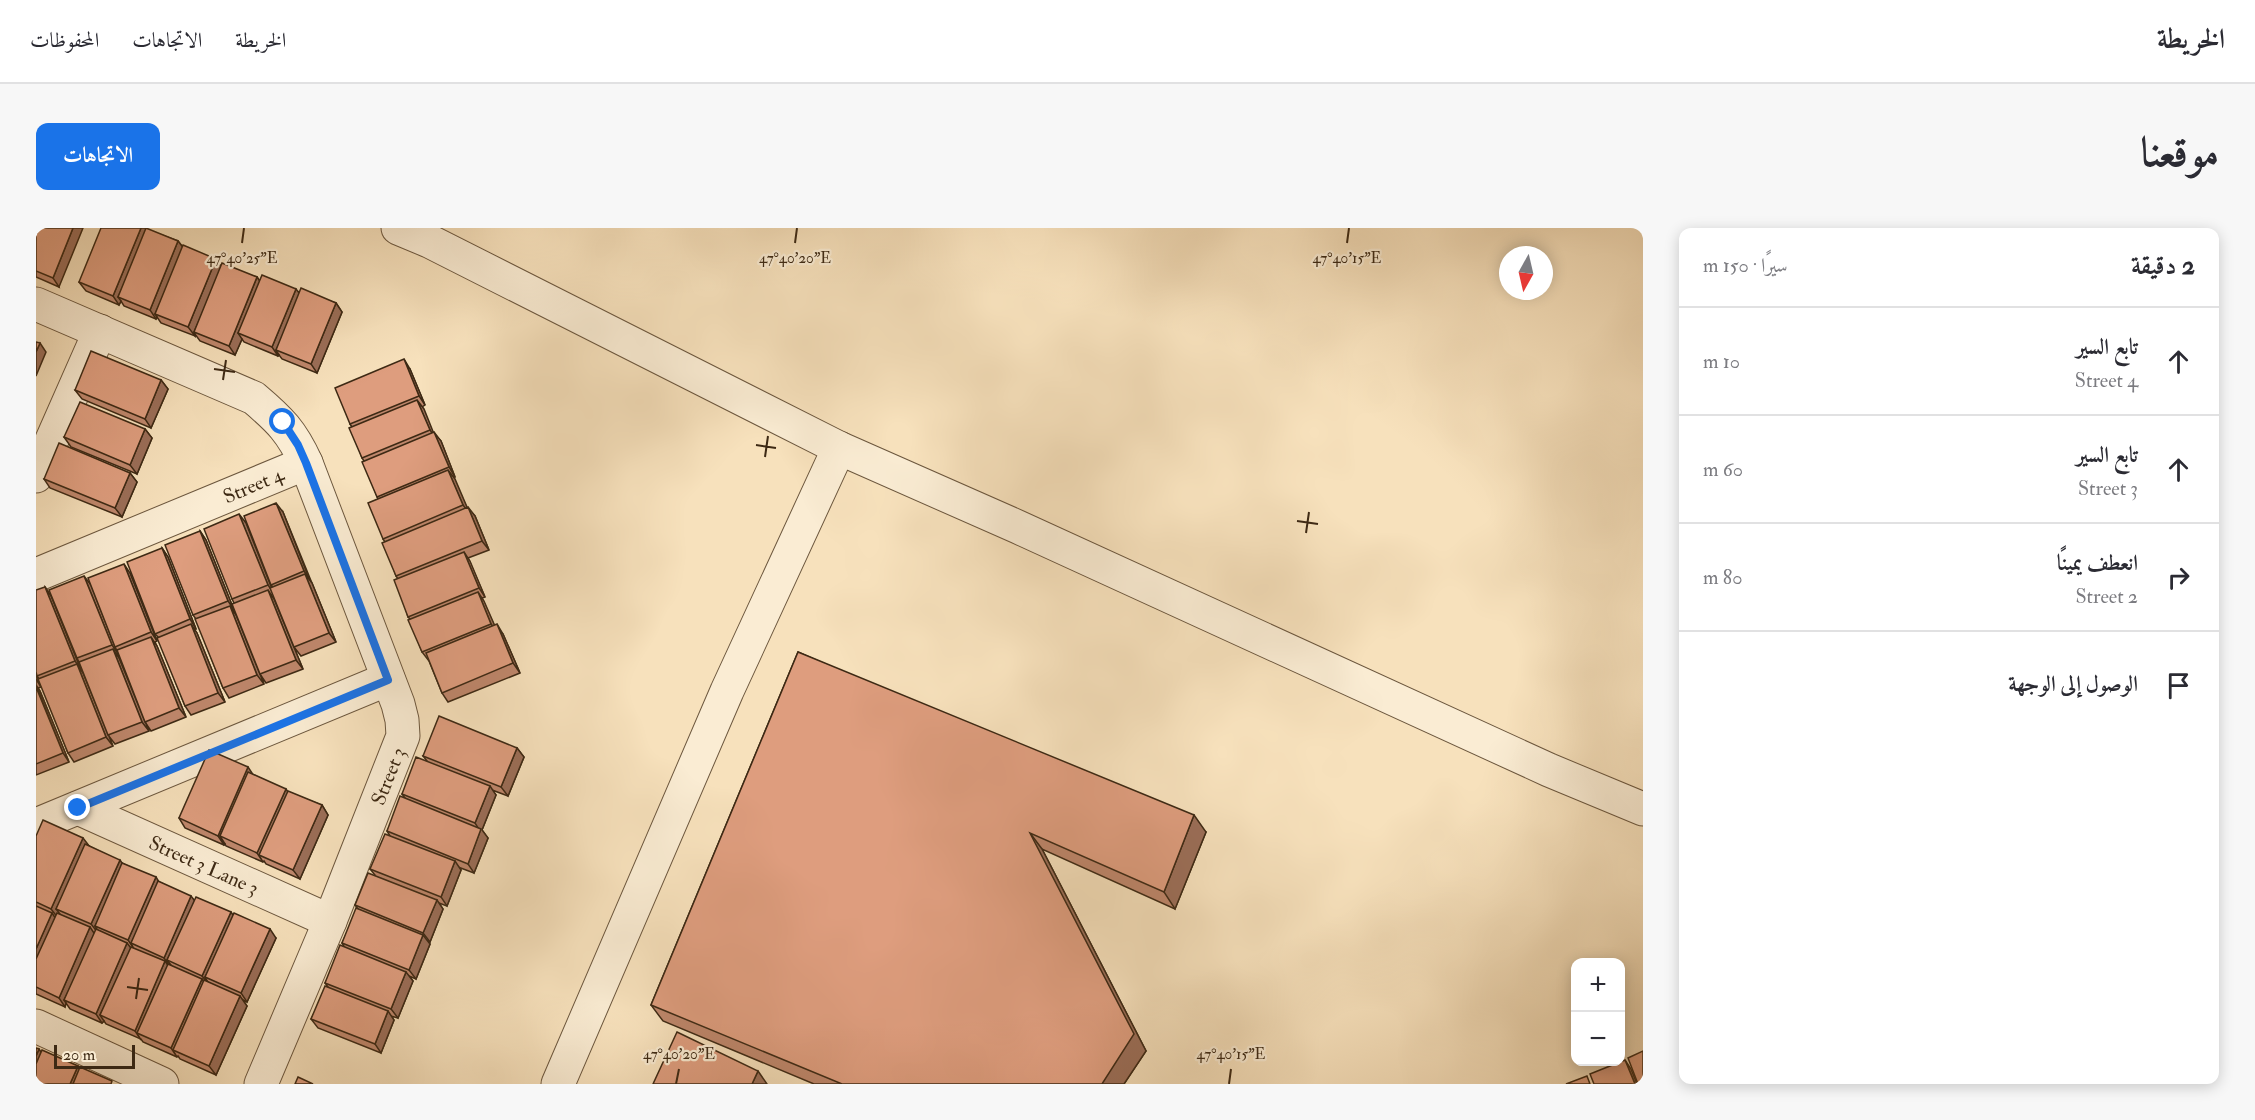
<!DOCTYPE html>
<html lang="ar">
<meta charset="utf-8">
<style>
body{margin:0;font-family:"IM FELL Double Pica",Amiri,serif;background:#f7f7f7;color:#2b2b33;direction:rtl}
.controls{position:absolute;right:18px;bottom:18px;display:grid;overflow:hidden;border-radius:12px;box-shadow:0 3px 15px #0003}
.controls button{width:54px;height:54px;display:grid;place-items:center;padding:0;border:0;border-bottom:2px solid #e1e1e2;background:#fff;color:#2b2b33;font:30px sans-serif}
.compass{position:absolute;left:1463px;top:18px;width:54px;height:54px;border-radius:50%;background:#fff;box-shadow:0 3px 15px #0003;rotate:188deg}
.scale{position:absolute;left:18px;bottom:15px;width:81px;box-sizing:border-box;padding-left:6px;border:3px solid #3d2914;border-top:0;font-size:16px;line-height:21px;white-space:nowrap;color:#3d2914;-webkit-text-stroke:4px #faecd3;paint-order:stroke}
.stop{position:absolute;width:18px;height:18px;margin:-14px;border:4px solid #1a73e8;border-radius:50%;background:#fff}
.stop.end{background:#1a73e8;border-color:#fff;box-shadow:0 2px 6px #0008}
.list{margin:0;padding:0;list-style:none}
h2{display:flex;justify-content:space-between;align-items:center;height:78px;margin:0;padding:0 24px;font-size:26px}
h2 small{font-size:20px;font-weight:400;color:#7c7c81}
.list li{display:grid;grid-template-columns:39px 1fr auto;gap:18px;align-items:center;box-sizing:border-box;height:108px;padding:0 24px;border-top:2px solid #e1e1e2}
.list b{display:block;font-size:22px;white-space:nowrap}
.list p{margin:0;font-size:20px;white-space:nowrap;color:#7c7c81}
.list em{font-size:20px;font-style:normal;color:#7c7c81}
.icon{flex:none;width:33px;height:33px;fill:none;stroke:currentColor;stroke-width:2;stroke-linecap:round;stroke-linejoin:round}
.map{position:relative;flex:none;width:1607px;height:856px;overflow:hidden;direction:ltr;border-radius:12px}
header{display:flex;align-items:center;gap:36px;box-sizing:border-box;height:84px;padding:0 30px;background:#fff;border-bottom:2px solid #e1e1e2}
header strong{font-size:28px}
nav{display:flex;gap:33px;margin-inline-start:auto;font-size:21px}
.intro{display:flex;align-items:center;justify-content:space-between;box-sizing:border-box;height:144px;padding:0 36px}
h1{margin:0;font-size:42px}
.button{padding:15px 27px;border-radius:12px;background:#1a73e8;color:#fff;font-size:21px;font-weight:700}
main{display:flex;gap:36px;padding:0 36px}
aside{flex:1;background:#fff;border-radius:12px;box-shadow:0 3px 15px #0003}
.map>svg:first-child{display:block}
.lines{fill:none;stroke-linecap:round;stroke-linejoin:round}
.minor-casing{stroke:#6c573e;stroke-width:35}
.minor{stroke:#faecd3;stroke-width:33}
.wall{fill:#bf876c;stroke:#3d2914;stroke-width:1.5}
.shaded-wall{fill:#9b6e58;stroke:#3d2914;stroke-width:1.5}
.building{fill:#de9d7e;stroke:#3d2914;stroke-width:1.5}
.route{stroke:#1a73e8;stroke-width:8}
.ticks{fill:none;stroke:#3d2914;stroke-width:2}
.labels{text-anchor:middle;stroke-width:4.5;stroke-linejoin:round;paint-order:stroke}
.street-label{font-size:20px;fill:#3d2914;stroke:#faecd3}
.ticks-label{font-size:15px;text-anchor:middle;fill:#3d2914;stroke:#faecd3;stroke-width:4.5;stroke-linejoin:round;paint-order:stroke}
</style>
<header>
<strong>الخريطة</strong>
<nav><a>الخريطة</a><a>الاتجاهات</a><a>المحفوظات</a></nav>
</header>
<div class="intro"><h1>موقعنا</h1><a class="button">الاتجاهات</a></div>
<main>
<aside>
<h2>2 دقيقة<small>سيرًا · 150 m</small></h2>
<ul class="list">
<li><svg class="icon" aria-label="ahead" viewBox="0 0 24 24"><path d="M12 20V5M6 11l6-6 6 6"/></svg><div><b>تابع السير</b><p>Street 4</p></div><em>10 m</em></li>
<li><svg class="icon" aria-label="ahead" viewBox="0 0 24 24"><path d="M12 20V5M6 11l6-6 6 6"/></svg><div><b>تابع السير</b><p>Street 3</p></div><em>60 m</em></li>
<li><svg class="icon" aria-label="right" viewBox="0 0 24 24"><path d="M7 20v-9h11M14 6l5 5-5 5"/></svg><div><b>انعطف يمينًا</b><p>Street 2</p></div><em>80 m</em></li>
<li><svg class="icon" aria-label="arrive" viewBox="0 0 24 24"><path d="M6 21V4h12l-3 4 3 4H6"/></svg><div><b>الوصول إلى الوجهة</b></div></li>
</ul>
</aside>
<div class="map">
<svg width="1607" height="856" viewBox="0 0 1607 856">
<rect width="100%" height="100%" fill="#f7e1bc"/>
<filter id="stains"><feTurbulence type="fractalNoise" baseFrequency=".00333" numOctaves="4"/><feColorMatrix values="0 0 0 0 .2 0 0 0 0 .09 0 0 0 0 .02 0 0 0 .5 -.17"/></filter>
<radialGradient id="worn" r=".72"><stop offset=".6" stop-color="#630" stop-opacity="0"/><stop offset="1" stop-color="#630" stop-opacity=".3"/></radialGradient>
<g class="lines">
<defs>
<g id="minor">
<path d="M362,0l31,13 410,207 179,79 531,243 94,39"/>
<path d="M0,76l218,94c26,22 38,34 52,65l92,241 4,16 1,16 -73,185 -69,163"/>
<path d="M0,248l64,-145"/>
<path d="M0,347l270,-112"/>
<path d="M42,580l252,113"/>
<path d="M0,597l352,-146"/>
<path d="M0,798l126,58"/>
<path d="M522,856l169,-393 112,-243"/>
</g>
</defs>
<use href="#minor" class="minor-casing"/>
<use href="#minor" class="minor"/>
</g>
<g class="wall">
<path d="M0,0l23,59 -23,-10z"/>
<path d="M109,1l33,12 4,5 39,20 36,11 2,3 77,23 6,9 -25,61 -35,-14 -3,-4 -1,1 -34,-14 -2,-3 -7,16 -35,-14 -5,-7v2l-34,-13 -4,-6 -1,2 -32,-13 -3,-5 -2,4 -33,-14 -7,-9z"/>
<path d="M374,141l15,36 -3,2 11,26 8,8 14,36h-2l14,31 8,8 14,34 -21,8 17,39 -3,1 12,27 9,9 17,39 -72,29 -6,-9 -13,-32 -7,-9 -12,-33 -2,-2 -10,-38 -2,-3 -11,-34 -2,-3 -5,-40 -14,-38 -2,-3 -10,-31 -2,-3z"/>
<path d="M125,152l7,9 -17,39 -69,-29 -7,-9z"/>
<path d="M109,201l7,9 -15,36 -66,-27 -7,-10z"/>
<path d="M94,245l7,9 -15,35 -72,-29 -6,-9z"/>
<path d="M247,284l53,130 -35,14 -7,-9 -21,-53 -2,1 3,4 29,70 -37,14 -6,-9 4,10 -35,14 -6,-10 -27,-69 -3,-4 7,-84 6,9 28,70h-1l3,4 -2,-11 -2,-4 14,-76 26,64h1l-2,-2z"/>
<path d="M126,320l6,9 28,72h-2l3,4 28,69 -34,13 -6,-9 -27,-69 -3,-3z"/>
<path d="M94,345l27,68 -2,1 2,4 29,71 -35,14 -6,-9 -27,-68h-1l2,4 30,73 -34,13 -7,-9 5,11 -39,16 -6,-9 -29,-74 -2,-3 8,-89 6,9 30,74 2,3 -4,-11 -2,-4 13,-74z"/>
<path d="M762,424l408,180 -31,77 -133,-60 104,202 -22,33h-310l-151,-63 -12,-16z"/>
<path d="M0,445l5,14 -3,1 2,3 29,71 -33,13z"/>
<path d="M481,520l7,9 -16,39 -16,-6 4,5 -14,35 6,8 -14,35 -16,-6 3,3 -14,36 -8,-3 4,6 -13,33 -2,-1 2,3 -14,35 -7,-3 4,5 -15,37 -7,-2 3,4 -13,33 -63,-25 -7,-9 17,-32 -3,-4 20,-35 -3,-5 16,-34 -3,-4 20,-30 -5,-6 20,-33 -3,-5 18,-33 -3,-4 25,-33 -4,-5z"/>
<path d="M218,547l33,17 35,13 6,10 -28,64 -34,-15 -2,-3 -1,1 -37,-16 -1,-2 -1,1 -39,-17 -6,-10z"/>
<path d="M0,608l53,10 105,54 39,15 43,23 -29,64 -4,-2 4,6 -31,69 -36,-16 -2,-3 -1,1 -34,-15 -2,-3 -35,-15 -2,-3 -2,2 -32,-14 -4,-6 -1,4 -29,-13z"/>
</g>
<g class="shaded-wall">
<path d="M37,0h10l-24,59 -6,-9z"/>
<path d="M105,0h4l4,5 -31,64 3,4 -2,4 -6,-9z"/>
<path d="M142,13l7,9 -30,64 2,3 -1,2 -6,-9z"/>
<path d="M180,31l6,9 -28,64 1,2v2l-7,-9z"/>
<path d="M221,49l6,9 -25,47 4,6 -7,16 -6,-9z"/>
<path d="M260,61l7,9 -27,52 3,5 -1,1 -6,-9z"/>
<path d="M300,75l6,9 -25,61 -6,-9z"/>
<path d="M4,115l6,9 -10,24v-24z"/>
<path d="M368,131l6,10 15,36 -6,-9z"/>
<path d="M125,152l7,9 -17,39 -6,-9z"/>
<path d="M381,172l7,9 12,30 -6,-9z"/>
<path d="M109,201l7,9 -15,36 -7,-9z"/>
<path d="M398,204l7,9 14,36 -6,-10z"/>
<path d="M412,242l7,9 15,35 -7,-9z"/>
<path d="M94,245l7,9 -15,35 -7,-9z"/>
<path d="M240,275l7,9 27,69 -6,-10z"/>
<path d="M432,279l7,9 14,34 -7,-9z"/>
<path d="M203,286l7,9 28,71 -6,-9z"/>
<path d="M164,303l6,9 28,70 -6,-9z"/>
<path d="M126,320l6,9 28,72 -6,-10z"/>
<path d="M428,324l6,9 15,36 -6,-9z"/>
<path d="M88,336l6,9 27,68 -6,-9z"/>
<path d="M269,346l7,9 24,59 -7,-9z"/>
<path d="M48,348l7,9 27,69 -6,-9z"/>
<path d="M9,359l6,9 30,74 -6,-9z"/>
<path d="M232,362l6,9 29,70 -7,-9z"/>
<path d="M442,364l6,9 14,32 -7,-9z"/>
<path d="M194,378l6,9 28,69 -7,-9z"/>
<path d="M155,396l6,9 28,69 -7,-9z"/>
<path d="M461,396l6,10 17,39 -7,-10z"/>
<path d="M115,409l6,9 29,71 -7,-9z"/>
<path d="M77,421l6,9 30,73 -7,-9z"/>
<path d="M41,436l6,9 30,73 -7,-9z"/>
<path d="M0,445l5,14 -5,-8z"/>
<path d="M0,457l4,6 29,71 -6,-9z"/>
<path d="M481,520l7,9 -16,39 -7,-9z"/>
<path d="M212,539l6,9 -34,60 5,8 -1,1 -6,-9z"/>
<path d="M454,558l6,9 -14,35 6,8 -14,35 -6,-9 12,-33 -5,-8z"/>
<path d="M250,561l6,9 -33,57 4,7 -6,-9z"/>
<path d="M286,577l6,10 -28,64 -7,-9z"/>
<path d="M1158,587l12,17 -31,77 -11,-17z"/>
<path d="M994,605l12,16 104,202 -22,33h-22z"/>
<path d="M47,610l7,9 -34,62 4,5 -2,4 -7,-9z"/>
<path d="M84,632l6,9 -31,57 3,5v2l-7,-9z"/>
<path d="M419,633l6,9 -14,36 -6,-9z"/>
<path d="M120,649l6,10 -31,56 3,6 -6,-9z"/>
<path d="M155,668l7,9 -31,55 4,5 -1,2 -6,-9z"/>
<path d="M401,672l6,9 -13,33 -7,-9z"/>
<path d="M195,684l6,9 -32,56 4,7v1l-7,-9z"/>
<path d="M16,685l6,9 -22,51v-24z"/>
<path d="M54,699l6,9 -32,64 2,3 -1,4 -6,-9z"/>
<path d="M234,701l6,9 -29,64 -6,-9z"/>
<path d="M387,707l7,9 -14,35 -7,-9z"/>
<path d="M91,715l7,9 -34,63 4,6 -2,2 -6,-9z"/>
<path d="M129,733l6,9 -34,63 4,7 -6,-9z"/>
<path d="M370,744l7,9 -15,37 -7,-9z"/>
<path d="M166,751l6,9 -35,62 4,7 -6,-9z"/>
<path d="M204,768l7,10 -31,69 -7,-9z"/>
<path d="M352,783l6,9 -13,33 -6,-9z"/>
<path d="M3,821l6,9 -9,21v-23z"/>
<path d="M1589,832l6,9 6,15h-2z"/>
<path d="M42,838l6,9 -4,9h-10z"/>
<path d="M722,843l9,13h-15z"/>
</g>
<g class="building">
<path d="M0,0h37l-20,50 -17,-7z"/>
<path d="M65,0h40l-28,68 -34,-14z"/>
<path d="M110,0l32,13 -28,69 -32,-13z"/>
<path d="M147,17l33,14 -28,68 -33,-13z"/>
<path d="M186,35l35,14 -28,69 -35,-14z"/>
<path d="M226,47l34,14 -24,58 -34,-14z"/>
<path d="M265,60l35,15 -25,61 -35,-14z"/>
<path d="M0,114l4,1 -4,9z"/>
<path d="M55,123l70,29 -16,39 -70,-29z"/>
<path d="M368,131l15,37 -69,28 -15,-36z"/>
<path d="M381,172l13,30 -68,28 -13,-30z"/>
<path d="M44,174l65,27 -15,36 -66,-28z"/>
<path d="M398,204l15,35 -72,30 -15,-35z"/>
<path d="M23,215l71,30 -15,35 -71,-29z"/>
<path d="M412,242l15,35 -80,34 -15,-36z"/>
<path d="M240,275l28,68 -33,14 -27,-69z"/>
<path d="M432,279l14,34 -86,35 -14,-33z"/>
<path d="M203,286l29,71 -36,14 -28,-70z"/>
<path d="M164,303l28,70 -35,14 -28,-70z"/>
<path d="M126,320l28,71 -35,15 -28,-72z"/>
<path d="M428,324l15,36 -71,29 -14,-37z"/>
<path d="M88,336l27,68 -36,15 -27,-69z"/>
<path d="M269,346l24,59 -35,14 -24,-59z"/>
<path d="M48,348l28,69 -35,13 -28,-68z"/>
<path d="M9,359l30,74 -38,15 -1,-4v-82z"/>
<path d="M232,362l28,70 -36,14 -28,-70z"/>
<path d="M442,364l13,32 -69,28 -14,-32z"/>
<path d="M194,378l27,69 -34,13 -28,-69z"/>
<path d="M155,396l27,69 -33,13 -28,-68z"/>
<path d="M461,396l16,39 -71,30 -16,-40z"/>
<path d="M115,409l28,71 -34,14 -28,-72z"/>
<path d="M77,421l29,73 -34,13 -29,-73z"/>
<path d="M762,424l396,163 -30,77 -134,-59 104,201 -32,50h-260l-191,-79z"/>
<path d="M41,436l29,73 -38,16 -30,-74z"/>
<path d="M0,459l27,66 -27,11z"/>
<path d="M403,488l78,32 -16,39 -78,-31z"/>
<path d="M173,522l39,17 -30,69 -39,-18z"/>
<path d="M380,529l74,29 -15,37 -73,-29z"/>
<path d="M212,544l38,17 -29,64 -37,-17z"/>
<path d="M252,563l34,14 -29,65 -34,-15z"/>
<path d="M364,568l81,33 -13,35 -81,-33z"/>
<path d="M7,592l40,18 -32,71 -15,-7v-66z"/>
<path d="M349,606l70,27 -14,36 -71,-28z"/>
<path d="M49,616l35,16 -29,64 -35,-15z"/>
<path d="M86,635l34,14 -28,63 -33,-14z"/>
<path d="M332,645l69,27 -14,33 -68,-28z"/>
<path d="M122,653l33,15 -27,62 -33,-15z"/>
<path d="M160,669l35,15 -29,64 -35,-16z"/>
<path d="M0,678l16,7 -16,36z"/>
<path d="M320,680l67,27 -14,35 -67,-27z"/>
<path d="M21,685l33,14 -31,71 -23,-11v-28z"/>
<path d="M198,685l36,16 -29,64 -36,-16z"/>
<path d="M60,701l31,14 -31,71 -32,-14z"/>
<path d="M304,717l66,27 -15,37 -66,-26z"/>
<path d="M95,719l34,14 -30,70 -35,-16z"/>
<path d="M132,736l34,15 -31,69 -34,-15z"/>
<path d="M168,752l36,16 -31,70 -36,-16z"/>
<path d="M289,758l63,25 -13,33 -64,-25z"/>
<path d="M641,804l81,39 -6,13h-99z"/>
<path d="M0,820l3,1 -3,7z"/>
<path d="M6,822l36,16 -8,18h-34v-20z"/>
<path d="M1607,823v33h-5l-10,-26z"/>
<path d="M1589,832l10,24h-41l-4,-10z"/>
<path d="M44,839l32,14 -1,3h-38z"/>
<path d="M1551,848l3,8h-24z"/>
<path d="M262,849l15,7h-18z"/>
</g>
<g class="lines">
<path class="route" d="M42,580l310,-128 -82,-217 -8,-18 -15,-23"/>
</g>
<path class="ticks" d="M206,15l2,-15M759,15l2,-15M1311,15l2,-15M178,141l21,3M187,152l3,-20M720,217l20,3M729,229l3,-21M1261,293l21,3M1270,305l3,-21M91,759l21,3M100,771l3,-21M640,856l3,-15M1193,856l2,-15"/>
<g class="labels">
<g class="street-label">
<text transform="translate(217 257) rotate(-23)" y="7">Street 4</text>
<text transform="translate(352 548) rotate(-68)" y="7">Street 3</text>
<text transform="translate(168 637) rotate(24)" y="7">Street 3 Lane 3</text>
</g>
</g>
<g class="ticks-label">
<text x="206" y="35">47°40'25"E</text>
<text x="759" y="35">47°40'20"E</text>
<text x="1311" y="35">47°40'15"E</text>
<text x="643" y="831">47°40'20"E</text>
<text x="1195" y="831">47°40'15"E</text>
</g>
<rect width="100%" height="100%" filter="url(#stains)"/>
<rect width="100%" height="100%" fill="url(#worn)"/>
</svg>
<div class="controls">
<button>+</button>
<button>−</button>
</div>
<svg class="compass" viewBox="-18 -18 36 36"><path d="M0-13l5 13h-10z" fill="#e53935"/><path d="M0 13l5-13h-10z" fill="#7c7c81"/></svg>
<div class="scale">20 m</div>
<div class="stop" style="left:247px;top:194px"></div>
<div class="stop end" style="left:42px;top:580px"></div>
</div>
</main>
